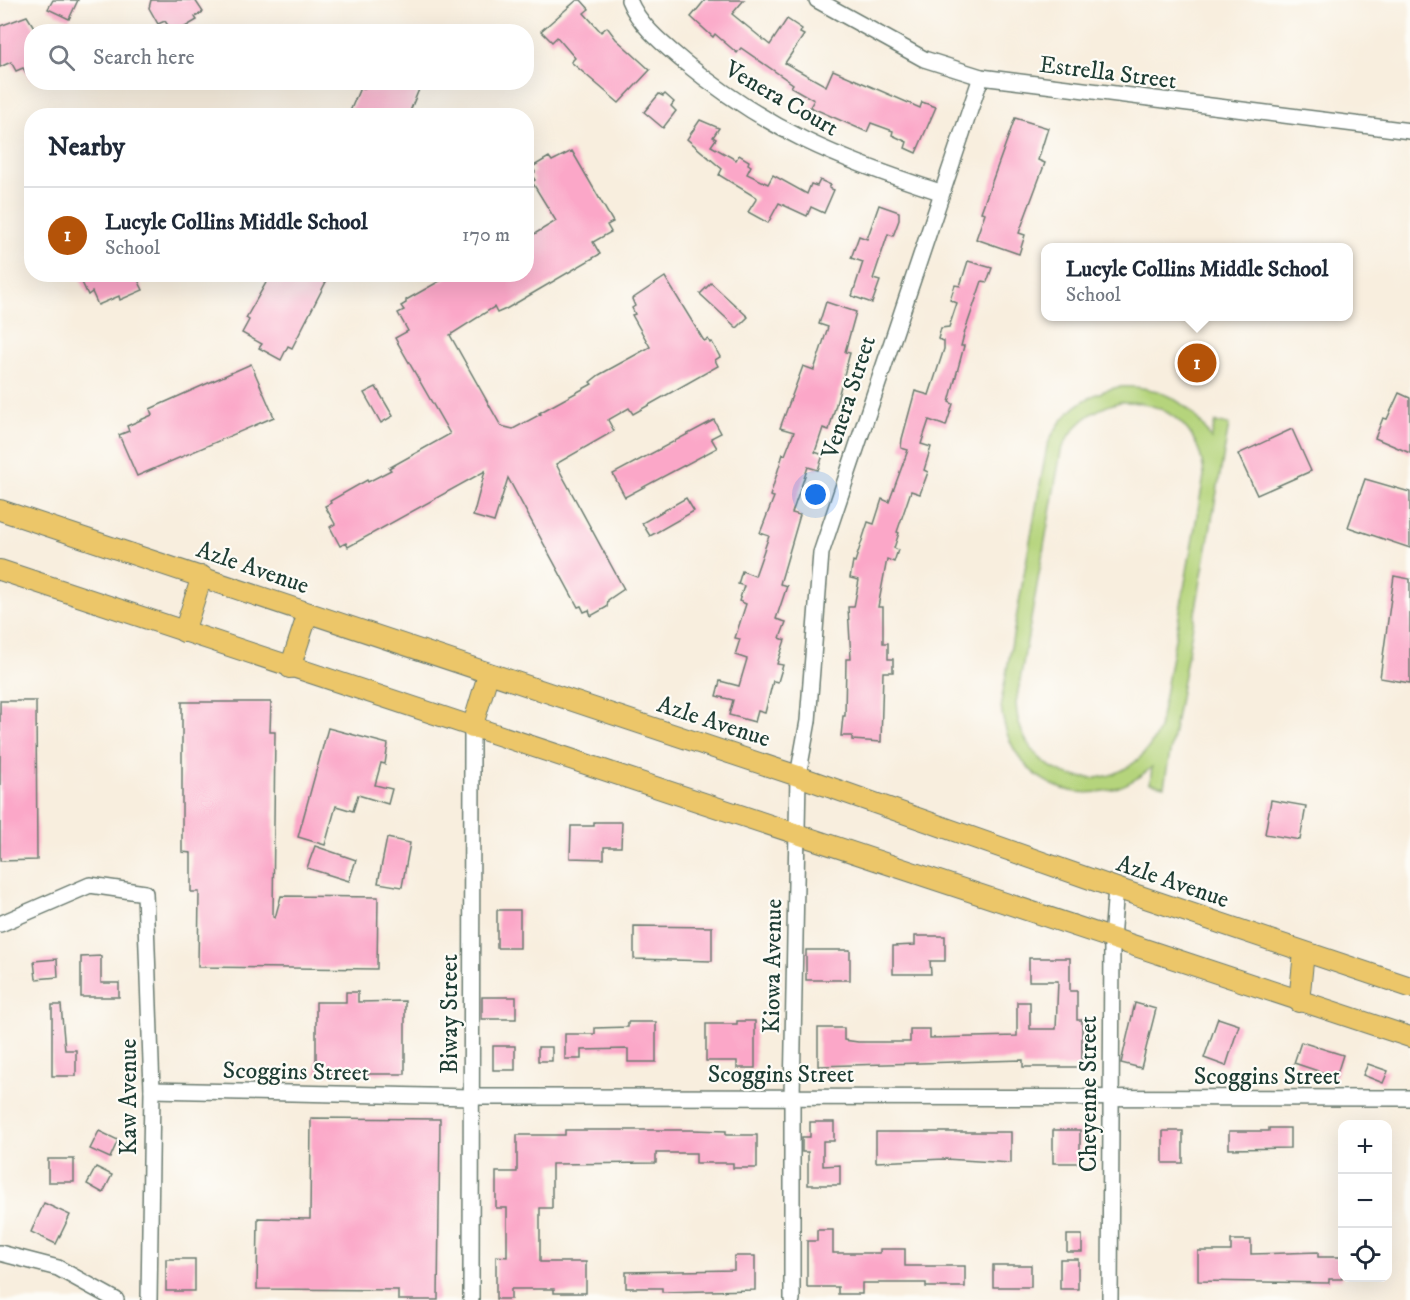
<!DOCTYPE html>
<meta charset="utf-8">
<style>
body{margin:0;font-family:"IM FELL DW Pica",serif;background:#f6f6f7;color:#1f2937}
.controls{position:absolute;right:18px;bottom:18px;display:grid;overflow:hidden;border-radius:12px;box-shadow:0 6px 24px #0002}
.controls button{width:54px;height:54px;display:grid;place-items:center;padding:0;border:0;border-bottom:2px solid #e0e1e3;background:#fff;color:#1f2937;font:30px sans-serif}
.you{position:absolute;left:816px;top:495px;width:21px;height:21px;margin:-15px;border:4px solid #fff;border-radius:50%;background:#1a73e8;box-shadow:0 0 0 9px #1a73e833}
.badge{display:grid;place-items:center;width:39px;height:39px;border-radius:50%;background:#b45309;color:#fff;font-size:20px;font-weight:700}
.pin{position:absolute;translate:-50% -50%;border:3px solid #fff;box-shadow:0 2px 6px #0006}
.popup{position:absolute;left:1041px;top:243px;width:312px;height:78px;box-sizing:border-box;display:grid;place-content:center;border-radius:12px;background:#fff;filter:drop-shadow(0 2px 4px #0005);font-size:20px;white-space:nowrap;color:#747a83}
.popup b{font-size:22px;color:#1f2937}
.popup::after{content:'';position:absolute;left:50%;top:100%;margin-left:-12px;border:12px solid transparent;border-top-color:#fff}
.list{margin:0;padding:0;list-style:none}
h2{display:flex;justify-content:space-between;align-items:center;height:78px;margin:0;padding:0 24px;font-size:26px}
h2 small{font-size:20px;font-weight:400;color:#747a83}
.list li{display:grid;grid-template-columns:39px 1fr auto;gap:18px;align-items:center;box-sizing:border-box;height:96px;padding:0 24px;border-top:2px solid #e0e1e3}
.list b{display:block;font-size:22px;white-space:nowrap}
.list p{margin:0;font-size:20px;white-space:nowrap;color:#747a83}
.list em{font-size:20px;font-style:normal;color:#747a83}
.icon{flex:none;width:33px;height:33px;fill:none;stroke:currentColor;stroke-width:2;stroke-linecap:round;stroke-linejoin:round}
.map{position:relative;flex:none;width:1410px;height:1300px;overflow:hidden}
.search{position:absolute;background:#fff;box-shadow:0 6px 24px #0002;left:24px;top:24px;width:510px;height:66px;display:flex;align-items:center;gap:15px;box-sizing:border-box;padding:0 21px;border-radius:24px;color:#747a83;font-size:22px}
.panel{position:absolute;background:#fff;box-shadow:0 6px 24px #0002;left:24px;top:108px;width:510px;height:174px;border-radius:24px}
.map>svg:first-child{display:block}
.green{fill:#b5d47b;stroke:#6a8858;stroke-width:1.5;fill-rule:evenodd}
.building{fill:#fba7c8}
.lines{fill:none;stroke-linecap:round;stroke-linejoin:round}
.minor-casing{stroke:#6b7b70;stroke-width:18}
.major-casing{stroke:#6b7b70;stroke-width:22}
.minor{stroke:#fff;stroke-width:15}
.major{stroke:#ecc669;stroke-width:20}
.labels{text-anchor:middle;stroke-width:4.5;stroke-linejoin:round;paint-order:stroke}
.street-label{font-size:24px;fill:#1f3d34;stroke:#fdfcf7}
</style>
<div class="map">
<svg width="1410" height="1300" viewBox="0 0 1410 1300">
<rect width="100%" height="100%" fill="#fdfcf7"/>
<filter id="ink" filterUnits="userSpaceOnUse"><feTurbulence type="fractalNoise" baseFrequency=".0167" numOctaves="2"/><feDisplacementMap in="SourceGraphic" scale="12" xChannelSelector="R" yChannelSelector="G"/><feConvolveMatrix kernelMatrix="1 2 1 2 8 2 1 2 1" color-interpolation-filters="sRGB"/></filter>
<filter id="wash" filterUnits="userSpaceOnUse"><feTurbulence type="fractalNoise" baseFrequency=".008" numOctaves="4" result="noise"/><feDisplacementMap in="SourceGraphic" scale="24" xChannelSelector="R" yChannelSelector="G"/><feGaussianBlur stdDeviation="1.35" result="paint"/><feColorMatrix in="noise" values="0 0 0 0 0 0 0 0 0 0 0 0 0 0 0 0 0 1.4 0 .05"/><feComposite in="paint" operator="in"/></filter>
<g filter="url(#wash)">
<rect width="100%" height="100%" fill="#f8eede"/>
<path class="green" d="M1118,387c41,-2 73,15 93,52l4,-17 14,3 -65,361 -14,-3 2,-16c-62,54 -146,18 -151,-64l46,-257c14,-33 37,-51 71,-59zM1120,402c47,-2 81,27 84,74l-45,253c-33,78 -139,58 -143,-26l45,-252c12,-27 31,-42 59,-49z"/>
<g id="blocks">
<g class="building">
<path d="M53,0h25l-9,19 -21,-10z"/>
<path d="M151,0h44l8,12 -8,5 2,3 -17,10 -2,-3 -7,3 -6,-9 -7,3 -9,-16z"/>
<path d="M577,0h4l8,9 -5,4 17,19 6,-5 9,12 34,31 -31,33 -48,-41 4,-4 -18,-21 -5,5 -11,-11z"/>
<path d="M705,0h39l-12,14 38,31 17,-26 15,10 -2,4 4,2 -19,28 41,23 7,-16 87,38 2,-6 14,5 -20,46 -11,-5 2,-6 -15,-7 1,-4 -22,-8 -4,9 -57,-25 4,-7 -23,-13 2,-3 -52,-36 -4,5 -22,-19 -2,3 -22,-20z"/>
<path d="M27,16l10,16h-5v49l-9,-13 -7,3 -5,-9 -11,5v-41z"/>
<path d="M367,82h55l-14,34h-60l12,-28 4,1z"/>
<path d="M659,94l4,2 2,-2 9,8 -3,4 5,5 -13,17 -19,-16z"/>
<path d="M1015,118l33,10 -10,32 7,3 -26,70 6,2 -6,19 -43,-15 9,-26 -4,-1z"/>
<path d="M700,120l19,8 -6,9 3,2 -5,7 25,14 3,-5 10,6 -1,3 3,2 -4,8 21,10 5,-9 34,19 4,-10 6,2 3,-6 11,5 -2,3 5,2 -10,23 -13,-6 -4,9 -28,-13 -11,20 -20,-11 9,-14 -38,-23 3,-6 -35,-30z"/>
<path d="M572,151l41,71 -6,3 4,7 -18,10 7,12 -94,55 -9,4 -3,-6 -44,28 51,91 12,3 28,-15 -2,-1 53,-29 -2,-2 9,-7 51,-28 -18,-32 3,-1 -3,-6 3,-2 -3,-7 33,-22 39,64 4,-2 2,4 2,-1 8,15 -5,3 3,6 -85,48 -4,-6 -21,12 6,11 -58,33 68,125 -16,11 -1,7 -16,9 -2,-6 -5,2 -3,-6 -3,1 -70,-129 -14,44 -21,-6 12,-45 -137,76 -2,-4 -6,3 -10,-19 5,-3 -10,-18 6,-3 -1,-2 37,-21 1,2 23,-12 -2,-2 61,-34 -55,-96 13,-7 -10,-18 6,-3 -3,-4 5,-3v-3l46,-26h74v-35l30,-18 -24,-39 3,-2 -4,-6 4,-2 -3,-5 17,-10 3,4z"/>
<path d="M879,205l20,7v8l-6,16 -5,-2 -15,45 7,2 -8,22 -20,-7 11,-34 -12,-4 8,-22 8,3z"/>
<path d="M968,261l24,7 -5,14 -5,-1 -17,50 -4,15h3l-15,56 4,2 -7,22 -17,-6 -8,24 10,3 -7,23 4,2 -8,22 -9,-3 -14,41 2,1 -5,15 4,2 -4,12 -7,-3 -9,48h5v36h5v16h5v13h-10l-2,70 -29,-2v-4h-11l2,-20h2l1,-57h5l-3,-52h6l5,-27 -9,-2 3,-17 2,1 13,-40 6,2 8,-25 7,3 19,-52 -7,-2 1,-9 13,-48 14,4 15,-46v-8l-6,-2 3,-11 8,-1 8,-24 -7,-3 5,-15 5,1z"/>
<path d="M78,274h57l8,16 -23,10 -1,-4 -21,9 -6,-13 -4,3z"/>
<path d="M271,274h59l-38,74 -4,-2 -7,14 -22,-12 3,-4 -20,-11 7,-13 -3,-2z"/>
<path d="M711,283l37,34 -11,11 -37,-34z"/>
<path d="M826,302l30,10 -11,40 5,1 -21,77 -6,-2 -8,24 8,3 -5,15 -10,-3 -16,46 8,2 -20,69 7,2 -11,33 10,3 -6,16 5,2 -8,24 6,1 -5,17 -5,-1 -8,32 -7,-2 -3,11 -26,-7 4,-15 -17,-4 4,-15 19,5 8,-27 -12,-4 5,-16 -5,-1 11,-34 -7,-3 5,-15 -6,-2 4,-13 13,5 14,-40 -9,-3 14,-36 -4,-1 13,-42 2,1 9,-23 -14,-4 23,-62 11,4 14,-43 -9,-3z"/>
<path d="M251,364l23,53 -137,59 -18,-41 10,-4 -2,-5 25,-11 -2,-6z"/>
<path d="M376,387l17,29 -12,7 -17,-30z"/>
<path d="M1399,393l11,5v55l-35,-15 8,-20 4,1z"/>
<path d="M714,420l7,13 -10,5 6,10 -92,49 -12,-23z"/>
<path d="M1292,429l19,42 -54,24 -19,-41z"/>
<path d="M1365,479l45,13v56l-62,-21z"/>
<path d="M686,498l8,13 -44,25 -8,-13z"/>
<path d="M1394,576l16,3v104l-30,-5z"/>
<path d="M0,701h36l1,159 -37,1z"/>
<path d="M182,702h89l-1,30h5l-2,185 2,1 6,-22 97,1 -1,72 -179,-2 1,-75h-8v-39l-9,-1z"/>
<path d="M328,728l60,16 -3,20 -4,-1 -6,22 17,4 -4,15 -30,-9 -5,16 -17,-5 -11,39 -27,-8z"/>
<path d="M1271,800l35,6 -6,34 -35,-6z"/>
<path d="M594,822h28l-1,25h-17v12l-34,-1 1,-32h23z"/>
<path d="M387,838l23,5 -8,44 -24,-4z"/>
<path d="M315,846l41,14 -7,21 -42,-13z"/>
<rect x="497" y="910" width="23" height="38"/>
<path d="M634,926l78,1v34l-78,-2z"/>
<path d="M915,936h30v25h-15l1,13h-38v-28l22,-1z"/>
<rect x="806" y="950" width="44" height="30"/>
<path d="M101,956v27h18v14h-38v-40z"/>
<path d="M1029,958h41v33h7v29h5v47h-59v-7l-205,6v-38h26v12l14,2h52v-13h20v9l87,-2v-34h13v27h26l2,-48h-29z"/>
<path d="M57,959l1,18 -22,2 -2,-18z"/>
<path d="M346,992h12v10l47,-1v73h-89v-72h30z"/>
<rect x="482" y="997" width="34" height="22"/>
<path d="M1135,1003l21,6 -15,59 -20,-5z"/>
<path d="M52,1005h9l4,45h11v26h-24z"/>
<path d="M1218,1018l21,7 -13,41 -22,-8z"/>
<path d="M737,1021h18v47h-18v-7h-31v-37h31z"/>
<path d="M628,1022h28v40h-28v-13l-47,1v9h-16v-25h30v-6l33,-1z"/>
<path d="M1301,1042l42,13 -7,22 -42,-14z"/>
<rect x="493" y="1046" width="22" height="24"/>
<rect x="538" y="1047" width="14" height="14"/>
<path d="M1368,1064l20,7 -5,12 -20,-8z"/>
<path d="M311,1118l129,1 -2,181h-40v-10l-141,-1 1,-71 52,1z"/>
<path d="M810,1122h24v19h-11v25l17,-1v20h-32v-33h-6v-15h8z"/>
<path d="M1269,1128h21v20l-61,1v-18h40z"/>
<path d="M565,1130h127l34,1v4h31v33h-24v-5h-37v-10h-40v10l-104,1v44h-12v54h46v31h-32v-4h-43v10h-15v-43l11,1v-49h-11v-36h21v-37h48z"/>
<rect x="1053" y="1130" width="27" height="33"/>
<path d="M99,1131l19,9 -8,18 -20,-9z"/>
<rect x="1163" y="1131" width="20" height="32"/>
<path d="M876,1132h135v31l-66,-4 -69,3z"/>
<rect x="48" y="1159" width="26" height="23"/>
<path d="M96,1167l16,8 -9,18 -16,-9z"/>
<path d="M44,1203l26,12 -14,29 -25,-12z"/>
<path d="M817,1230h16v23h47v-4h25v17h60v21h-39v-4h-64v11h-24v-7h-31v-46h10z"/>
<rect x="1067" y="1235" width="15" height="17"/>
<path d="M1231,1240h20v14l67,-2v5h24v22h-13v4l-131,-2v-30h33z"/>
<path d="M734,1256h21v34l-93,2v-4h-36v-16l108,-2z"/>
<rect x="166" y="1259" width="29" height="32"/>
<rect x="1060" y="1259" width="18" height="30"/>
<rect x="993" y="1265" width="38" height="22"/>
</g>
</g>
</g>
<g filter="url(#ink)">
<use href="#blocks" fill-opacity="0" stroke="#6b7b70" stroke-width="1.5"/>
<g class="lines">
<defs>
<g id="minor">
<path d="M629,0c10,25 34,44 54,61 84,69 155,98 257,131"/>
<path d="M817,0l107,59 57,18 429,54"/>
<path d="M0,924l90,-39 55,8 7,197 -3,210"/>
<path d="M152,1090l319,7 939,1"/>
<path d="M0,1253l58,15 58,32"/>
<path d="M471,1300l1,-572"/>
<path d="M792,1300v-203l6,-321 10,-55 13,-168 160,-476"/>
<path d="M1110,1300l2,-361 4,-51"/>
</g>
<g id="major">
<path d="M0,510l798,266 318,112 294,99"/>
<path d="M0,570l1410,467"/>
<path d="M184,632l18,-56"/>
<path d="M290,668l18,-55"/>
<path d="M472,728l16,-53"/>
<path d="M1299,1002l5,-50"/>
</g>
</defs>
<use href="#minor" class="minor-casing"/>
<use href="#major" class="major-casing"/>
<use href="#minor" class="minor"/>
<use href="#major" class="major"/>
</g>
</g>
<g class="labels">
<g class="street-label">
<text transform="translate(1108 72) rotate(7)" y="8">Estrella Street</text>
<text transform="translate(782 98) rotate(30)" y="8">Venera Court</text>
<text transform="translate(848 397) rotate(-72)" y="8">Venera Street</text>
<text transform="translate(253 567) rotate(19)" y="8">Azle Avenue</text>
<text transform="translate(714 721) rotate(18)" y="8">Azle Avenue</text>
<text transform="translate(1173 881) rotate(19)" y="8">Azle Avenue</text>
<text transform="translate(772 966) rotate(-89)" y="8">Kiowa Avenue</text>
<text transform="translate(449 1014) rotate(-90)" y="8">Biway Street</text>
<text transform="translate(296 1071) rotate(1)" y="8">Scoggins Street</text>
<text x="781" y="1082">Scoggins Street</text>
<text x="1267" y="1084">Scoggins Street</text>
<text transform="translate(1088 1094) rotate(-90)" y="8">Cheyenne Street</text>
<text transform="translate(128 1097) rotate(-90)" y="8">Kaw Avenue</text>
</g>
</g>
</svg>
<div class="controls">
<button>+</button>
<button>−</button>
<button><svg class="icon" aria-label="locate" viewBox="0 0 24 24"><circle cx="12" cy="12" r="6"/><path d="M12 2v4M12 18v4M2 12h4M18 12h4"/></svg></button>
</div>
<div class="you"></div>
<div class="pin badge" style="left:1197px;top:363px">1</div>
<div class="popup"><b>Lucyle Collins Middle School</b>School</div>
<div class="search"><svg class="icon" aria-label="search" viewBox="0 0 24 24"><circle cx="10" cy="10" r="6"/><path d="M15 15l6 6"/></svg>Search here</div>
<section class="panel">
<h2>Nearby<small></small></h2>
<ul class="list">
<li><span class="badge">1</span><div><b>Lucyle Collins Middle School</b><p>School</p></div><em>170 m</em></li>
</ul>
</section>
</div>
